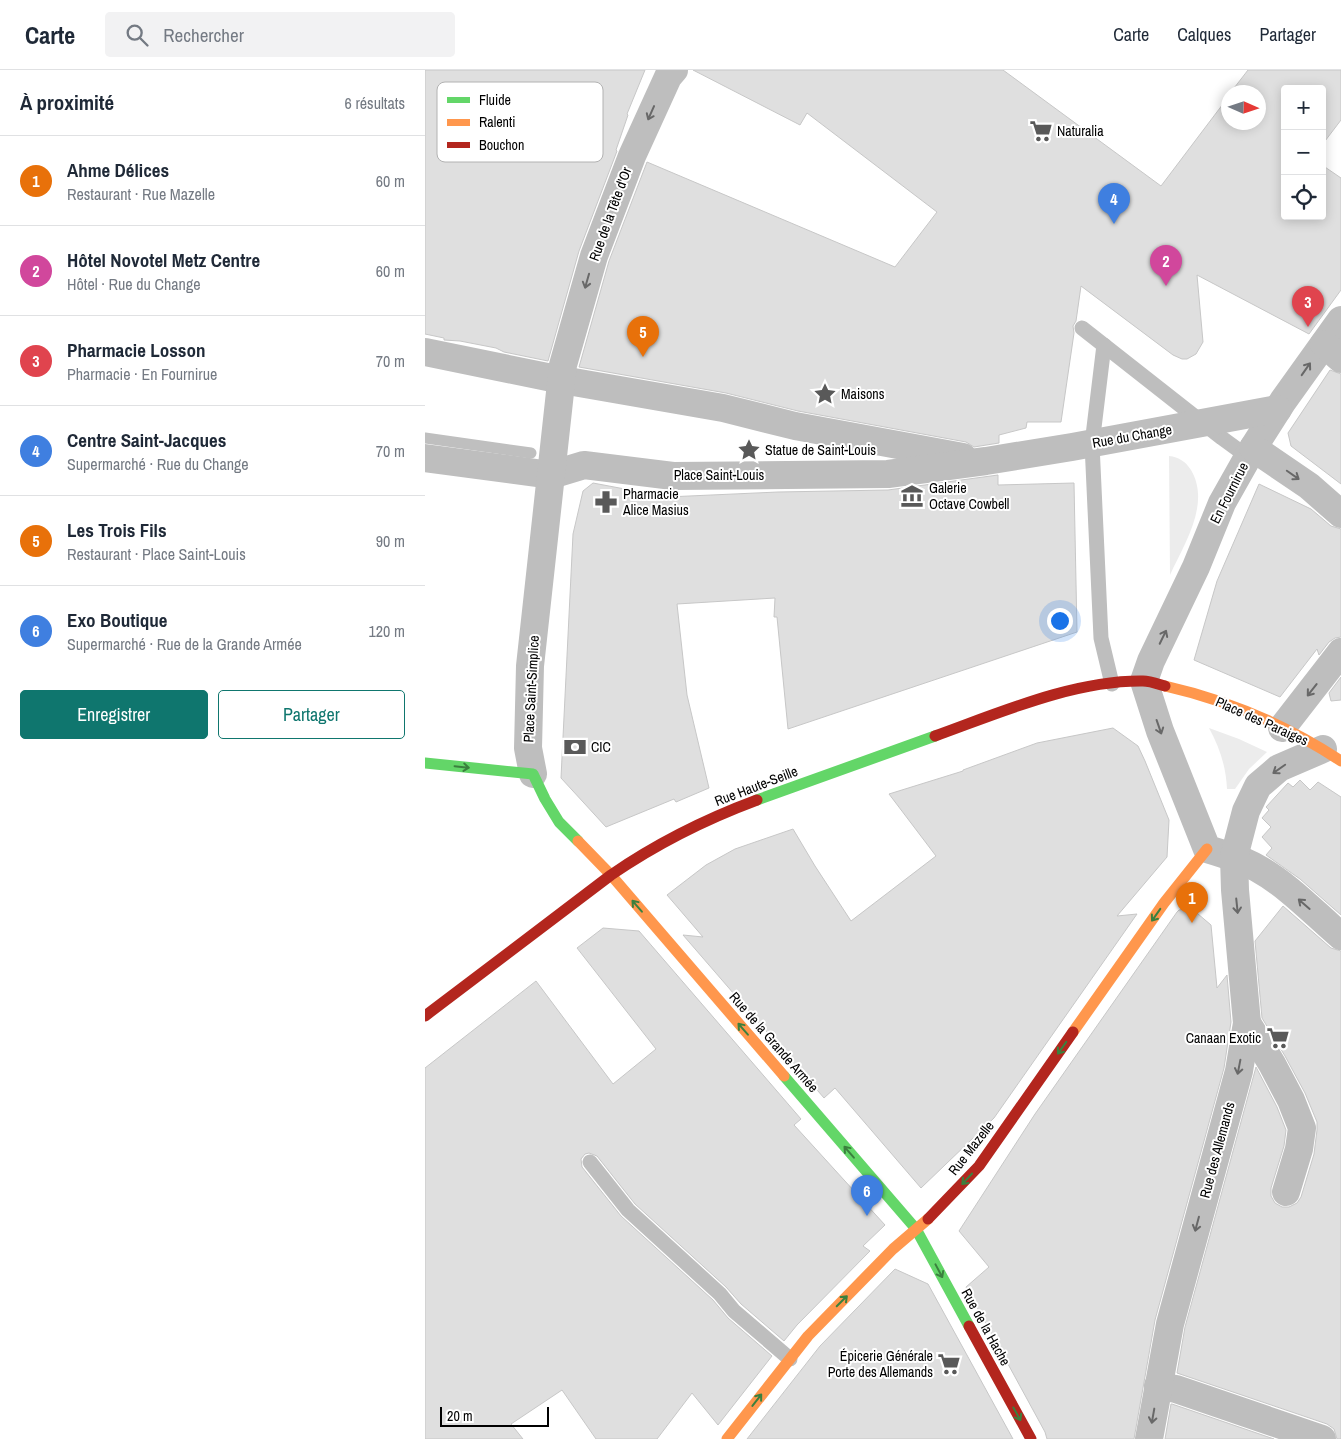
<!DOCTYPE html>
<html lang="fr">
<meta charset="utf-8">
<style>
body{margin:0;font-family:"Archivo Narrow",sans-serif;background:#f2f2f3;color:#1f2937}
.controls{position:absolute;right:15px;top:15px;display:grid;overflow:hidden;border-radius:5px;box-shadow:0 2px 12px #0003}
.controls button{width:45px;height:45px;display:grid;place-items:center;padding:0;border:0;border-bottom:1px solid #e0e1e3;background:#fff;color:#1f2937;font:25px sans-serif}
.compass{position:absolute;left:796px;top:15px;width:45px;height:45px;border-radius:50%;background:#fff;box-shadow:0 2px 12px #0003;rotate:93deg}
.scale{position:absolute;left:15px;bottom:12px;width:109px;box-sizing:border-box;padding-left:5px;border:2px solid #000;border-top:0;font-size:14px;line-height:18px;white-space:nowrap;color:#000;-webkit-text-stroke:4px #fff;paint-order:stroke}
.you{position:absolute;left:634px;top:550px;width:18px;height:18px;margin:-12px;border:4px solid #fff;border-radius:50%;background:#1a73e8;box-shadow:0 0 0 8px #1a73e833}
.badge{display:grid;place-items:center;width:32px;height:32px;border-radius:50%;background:#0f766e;color:#fff;font-size:16px;font-weight:700}
.pin{position:absolute;translate:-50% -41px;filter:drop-shadow(0 1px 2px #0008)}
.pin::after{content:'';position:absolute;top:26px;width:18px;height:15px;background:inherit;clip-path:polygon(0 0,100% 0,50% 100%)}
.list{margin:0;padding:0;list-style:none}
h2{display:flex;justify-content:space-between;align-items:center;height:65px;margin:0;padding:0 20px;font-size:21px}
h2 small{font-size:16px;font-weight:400;color:#747a83}
.list li{display:grid;grid-template-columns:32px 1fr auto;gap:15px;align-items:center;box-sizing:border-box;height:90px;padding:0 20px;border-top:1px solid #e0e1e3}
.list b{display:block;font-size:19px;white-space:nowrap}
.list p{margin:0;font-size:16px;white-space:nowrap;color:#747a83}
.list em{font-size:16px;font-style:normal;color:#747a83}
.actions{display:flex;gap:10px;padding:15px 20px}
.actions a{flex:1;padding:11px 0;border:1px solid #0f766e;border-radius:5px;text-align:center;font-size:18px;color:#0f766e}
.actions .main{background:#0f766e;color:#fff}
.icon{flex:none;width:28px;height:28px;fill:none;stroke:currentColor;stroke-width:2;stroke-linecap:round;stroke-linejoin:round}
.map{position:relative;flex:none;width:916px;height:1369px;overflow:hidden}
header{display:flex;align-items:center;gap:30px;box-sizing:border-box;height:70px;padding:0 25px;background:#fff;border-bottom:1px solid #e0e1e3}
header strong{font-size:24px}
nav{display:flex;gap:28px;margin-inline-start:auto;font-size:18px}
.search{width:350px;height:45px;background:#f2f2f3;display:flex;align-items:center;gap:12px;box-sizing:border-box;padding:0 18px;border-radius:5px;color:#747a83;font-size:19px}
main{display:flex}
aside{flex:1;background:#fff}
.map>svg:first-child{display:block}
.green{fill:#ececec}
.lines{fill:none;stroke-linecap:round;stroke-linejoin:round}
.stream{stroke:#bfbfbf;stroke-width:11}
.building{fill:#dfdfdf;stroke:#c7c7c7}
.lane{stroke:#bebebe;stroke-width:15}
.street{stroke:#bebebe;stroke-width:28}
.fast{stroke:#63d668;stroke-width:11}
.slow{stroke:#ff974d;stroke-width:11}
.jam{stroke:#b3261e;stroke-width:11}
.oneway{stroke:#686868}
.oneway2{stroke:#3b803e}
.labels{text-anchor:middle;stroke-width:4;stroke-linejoin:round;paint-order:stroke}
.poi-label{font-size:14px;fill:#000;stroke:#fff;text-anchor:start}
.street-label{font-size:14px;fill:#000;stroke:#fff}
.key{fill:#fff;stroke:#b2b2b2;stroke-width:1}
.key-label{font-size:14px;fill:#000}
</style>
<header>
<strong>Carte</strong>
<div class="search"><svg class="icon" aria-label="search" viewBox="0 0 24 24"><circle cx="10" cy="10" r="6"/><path d="M15 15l6 6"/></svg>Rechercher</div>
<nav><a>Carte</a><a>Calques</a><a>Partager</a></nav>
</header>
<main>
<aside>
<h2>À proximité<small>6 résultats</small></h2>
<ul class="list">
<li><span class="badge" style="background:#e8710a">1</span><div><b>Ahme Délices</b><p>Restaurant · Rue Mazelle</p></div><em>60 m</em></li>
<li><span class="badge" style="background:#d1479c">2</span><div><b>Hôtel Novotel Metz Centre</b><p>Hôtel · Rue du Change</p></div><em>60 m</em></li>
<li><span class="badge" style="background:#e0444e">3</span><div><b>Pharmacie Losson</b><p>Pharmacie · En Fournirue</p></div><em>70 m</em></li>
<li><span class="badge" style="background:#3f7fe0">4</span><div><b>Centre Saint-Jacques</b><p>Supermarché · Rue du Change</p></div><em>70 m</em></li>
<li><span class="badge" style="background:#e8710a">5</span><div><b>Les Trois Fils</b><p>Restaurant · Place Saint-Louis</p></div><em>90 m</em></li>
<li><span class="badge" style="background:#3f7fe0">6</span><div><b>Exo Boutique</b><p>Supermarché · Rue de la Grande Armée</p></div><em>120 m</em></li>
</ul>
<div class="actions"><a class="main">Enregistrer</a><a>Partager</a></div>
</aside>
<div class="map">
<svg width="916" height="1369" viewBox="0 0 916 1369">
<rect width="100%" height="100%" fill="#fff"/>
<g class="green">
<path d="M744,386c10,1 17,6 22,14 20,34 -7,74 -21,105z"/>
<path d="M784,658l30,11 28,13 -18,17 -14,20h-8c-1,-22 -7,-41 -18,-61z"/>
</g>
<g class="lines">
<path class="stream" d="M0,368l106,15"/>
</g>
<g class="building">
<path d="M0,0h220l-18,44 1,1 -12,35 1,1 -38,100 -31,110 -44,-9 -8,-4 -36,-7 -16,-1v-2l-19,-4z"/>
<path d="M268,0h310l158,116 68,-90v26h30v-30h-28l17,-22h93v50l-19,25v-56h-37v127h37v-51l19,13v112l-32,44 -112,-59 6,67 -7,12 -9,5h-5l-9,-4 -92,-69 -5,35 -3,5 1,7 -13,89h-34l-1,6 -27,7v8l-25,4 -8,-5 -168,-31 -72,-18 -147,-26 30,-106 38,-99 248,105 42,-55 -130,-99 -7,12z"/>
<path d="M905,300l11,4v110l-50,-38 -3,-13z"/>
<path d="M573,405v10l76,-2 3,149 -289,97 -11,-112h-3l1,-19 -98,6 10,91 22,93 -33,14 -2,-3 -68,28 -45,-49 12,-244 10,-43 10,-8 74,14 111,-5 110,-2z"/>
<path d="M834,414l52,25 20,17 10,3v108l-6,1 -6,4 -10,13 -2,-6 -37,48 -86,-37 23,-79z"/>
<path d="M916,607v23l-10,1 -2,-8z"/>
<path d="M688,658l25,18 7,15 24,59 -2,37 -50,59 20,-2 -143,204 -73,70 -86,-100 -11,10 -141,-163 20,2 -36,-42 39,-30 29,-16 58,-20 22,37 36,55 85,-65 -47,-62 74,-23v-1l74,-27z"/>
<path d="M875,710l10,10 8,-8 23,15v118l-41,-36 -34,-24 6,-7 -10,-11 9,-10 -9,-9 7,-8 -3,-3 22,-24 5,4z"/>
<path d="M858,836l48,42 10,3v488h-4l-3,-10 -7,-5 -150,-51 8,-46 71,-260 21,40 9,23 -2,16 -13,42v8l4,7 7,4h7l8,-4 4,-6 13,-43 3,-24v-8l-12,-29 -20,-37 -23,-38 -7,-77z"/>
<path d="M766,838l20,17 6,63 10,-13 4,47 -7,46 -69,252 -21,119h-87l-2,-7 -79,-145 23,-20 -30,-36 76,-117 142,-202 2,-2z"/>
<path d="M178,858l36,3 162,188 -7,6 91,100 -22,21 7,5 -73,74 -13,16 -43,-37 -15,-17 -91,-83 -38,-48 -8,-3 -4,1 -4,5 1,8 39,49 92,84 15,18 44,38 -54,69 -26,-32 -35,46h-61l-34,-49 -51,34 12,15h-98v-371l111,-87 77,103 43,-35 -79,-101z"/>
<path d="M470,1199l33,15 85,155h-266l73,-93z"/>
<path d="M746,1334h1l102,35h-109z"/>
</g>
<g class="lines">
<g class="lane">
<path d="M657,258l140,110 26,19"/>
<path d="M679,275l-12,99 9,194 11,46"/>
<path d="M165,1092l38,48 92,84 14,17 56,48"/>
</g>
<g class="street">
<path d="M916,250l-58,81 -30,47 -31,55 -26,64 -45,94 -7,20 16,50 47,118c17,5 34,10 50,19 31,17 57,45 84,68"/>
<path d="M899,274l17,15"/>
<path d="M0,282l137,28 161,28 72,18 168,31"/>
<path d="M828,378l56,38 32,28"/>
<path d="M0,388l126,17 33,-10 89,11 215,-2 98,-13 86,-14 206,-38"/>
<path d="M857,658l59,-76"/>
<path d="M108,704l-5,-26 2,-82 33,-301 31,-109 38,-100 36,-79 6,-7"/>
<path d="M822,953l25,41 19,36 11,28 -3,21 -13,43"/>
<path d="M733,1316l18,3 146,50"/>
<path d="M724,1369l21,-115 69,-253 8,-48 -12,-133 -1,-33 12,-46 12,-25 21,-18 44,-19"/>
</g>
<g class="fast">
<path d="M0,693l108,11 12,25 14,23 19,19"/>
<path d="M332,730l178,-64"/>
<path d="M359,1006l132,153 53,97"/>
</g>
<g class="slow">
<path d="M740,616c62,14 123,40 176,75"/>
<path d="M153,771l33,34 173,201"/>
<path d="M648,962l91,-129 43,-54"/>
<path d="M302,1369l81,-103 85,-87 35,-30"/>
</g>
<g class="jam">
<path d="M510,666c64,-23 139,-56 208,-55 7,0 15,3 22,5"/>
<path d="M0,946l186,-141c45,-31 95,-56 146,-75"/>
<path d="M503,1149l51,-53 94,-134"/>
<path d="M544,1256l62,113"/>
</g>
</g>
<defs><path id="oneway-shaft" d="M-6 0H5M1.5-3L5.5 0L1.5 3" fill="none" stroke-width="1.6" stroke-linecap="round" stroke-linejoin="round" transform="scale(1.25)"/></defs>
<g class="oneway">
<use href="#oneway-shaft" transform="translate(226 43) rotate(114)"/>
<use href="#oneway-shaft" transform="translate(162 211) rotate(106)"/>
<use href="#oneway-shaft" transform="translate(881 299) rotate(-55)"/>
<use href="#oneway-shaft" transform="translate(868 405) rotate(35)"/>
<use href="#oneway-shaft" transform="translate(738 567) rotate(-64)"/>
<use href="#oneway-shaft" transform="translate(887 620) rotate(128)"/>
<use href="#oneway-shaft" transform="translate(734 657) rotate(71)"/>
<use href="#oneway-shaft" transform="translate(854 699) rotate(145)"/>
<use href="#oneway-shaft" transform="translate(879 834) rotate(-139)"/>
<use href="#oneway-shaft" transform="translate(812 836) rotate(84)"/>
<use href="#oneway-shaft" transform="translate(814 997) rotate(101)"/>
<use href="#oneway-shaft" transform="translate(772 1154) rotate(105)"/>
<use href="#oneway-shaft" transform="translate(728 1346) rotate(100)"/>
</g>
<g class="oneway2">
<use href="#oneway-shaft" transform="translate(37 697) rotate(6)"/>
<use href="#oneway-shaft" transform="translate(212 836) rotate(-131)"/>
<use href="#oneway-shaft" transform="translate(731 845) rotate(125)"/>
<use href="#oneway-shaft" transform="translate(318 959) rotate(-131)"/>
<use href="#oneway-shaft" transform="translate(637 978) rotate(125)"/>
<use href="#oneway-shaft" transform="translate(424 1082) rotate(-131)"/>
<use href="#oneway-shaft" transform="translate(542 1109) rotate(133)"/>
<use href="#oneway-shaft" transform="translate(514 1201) rotate(62)"/>
<use href="#oneway-shaft" transform="translate(417 1231) rotate(-45)"/>
<use href="#oneway-shaft" transform="translate(332 1330) rotate(-52)"/>
<use href="#oneway-shaft" transform="translate(592 1344) rotate(61)"/>
</g>
<defs>
<symbol id="supermarket-bare" viewBox="-9 -9 18 18"><path d="M-6-5.5h2.5l.6 2H6L4.5 2H-2.5L-4.4-4H-6ZM-1.5 3.2a1.3 1.3 0 1 0 .1 0ZM3 3.2a1.3 1.3 0 1 0 .1 0Z" fill="#595959" stroke="#fff" stroke-width="2.5" paint-order="stroke"/></symbol>
<symbol id="sight-bare" viewBox="-9 -9 18 18"><path d="M0-6L1.8-2.2L6-1.7L2.9 1.2L3.7 5.4L0 3.3L-3.7 5.4L-2.9 1.2L-6-1.7L-1.8-2.2Z" fill="#595959" stroke="#fff" stroke-width="2.5" paint-order="stroke"/></symbol>
<symbol id="museum-bare" viewBox="-9 -9 18 18"><path d="M0-6L6-3V-2H-6V-3ZM-5-1h2V3h-2ZM-1-1h2V3h-2ZM3-1h2V3H3ZM-6 4H6V6H-6Z" fill="#595959" stroke="#fff" stroke-width="2.5" paint-order="stroke"/></symbol>
<symbol id="pharmacy-bare" viewBox="-9 -9 18 18"><path d="M-2-6h4v4h4v4h-4v4h-4v-4h-4v-4h4Z" fill="#595959" stroke="#fff" stroke-width="2.5" paint-order="stroke"/></symbol>
<symbol id="bank-bare" viewBox="-9 -9 18 18"><path d="M-6-4H6V4H-6ZM0-2.3a2.3 2.3 0 1 0 0 4.6a2.3 2.3 0 1 0 0-4.6Z" fill="#595959" stroke="#fff" stroke-width="2.5" paint-order="stroke"/></symbol>
</defs>
<g fill-rule="evenodd">
<use href="#supermarket-bare" x="600" y="45" width="32" height="32"/>
<use href="#sight-bare" x="384" y="308" width="32" height="32"/>
<use href="#sight-bare" x="308" y="364" width="32" height="32"/>
<use href="#museum-bare" x="471" y="410" width="32" height="32"/>
<use href="#pharmacy-bare" x="165" y="416" width="32" height="32"/>
<use href="#bank-bare" x="134" y="661" width="32" height="32"/>
<use href="#supermarket-bare" x="837" y="952" width="32" height="32"/>
<use href="#supermarket-bare" x="508" y="1278" width="32" height="32"/>
</g>
<g class="labels">
<g class="poi-label">
<text x="632" y="66">Naturalia</text>
<text x="416" y="329">Maisons</text>
<text x="340" y="385">Statue de Saint-Louis</text>
<text x="504" y="423">Galerie<tspan x="504" dy="16">Octave Cowbell</tspan></text>
<text x="198" y="429">Pharmacie<tspan x="198" dy="16">Alice Masius</tspan></text>
<text x="166" y="682">CIC</text>
<text x="836" y="973" text-anchor="end">Canaan Exotic</text>
<text x="508" y="1291" text-anchor="end">Épicerie Générale<tspan x="508" dy="16">Porte des Allemands</tspan></text>
</g>
<g class="street-label">
<text transform="translate(185 144) rotate(-70)" y="5">Rue de la Tête d'Or</text>
<text transform="translate(707 366) rotate(-10)" y="5">Rue du Change</text>
<text x="294" y="410">Place Saint-Louis</text>
<text transform="translate(804 423) rotate(-63)" y="5">En Fournirue</text>
<text transform="translate(106 619) rotate(-87)" y="5">Place Saint-Simplice</text>
<text transform="translate(837 651) rotate(24)" y="5">Place des Paraiges</text>
<text transform="translate(331 716) rotate(-21)" y="5">Rue Haute-Seille</text>
<text transform="translate(349 972) rotate(49)" y="5">Rue de la Grande Armée</text>
<text transform="translate(546 1078) rotate(-52)" y="5">Rue Mazelle</text>
<text transform="translate(792 1080) rotate(-75)" y="5">Rue des Allemands</text>
<text transform="translate(561 1257) rotate(61)" y="5">Rue de la Hache</text>
</g>
</g>
<rect x="12" y="12" width="166" height="80" rx="8" class="key"/>
<rect x="22" y="27" width="23" height="6" fill="#63d668"/>
<rect x="22" y="49" width="23" height="7" fill="#ff974d"/>
<rect x="22" y="72" width="23" height="6" fill="#b3261e"/>
<g class="key-label">
<text x="54" y="35">Fluide</text>
<text x="54" y="57">Ralenti</text>
<text x="54" y="80">Bouchon</text>
</g>
</svg>
<div class="controls">
<button>+</button>
<button>−</button>
<button><svg class="icon" aria-label="locate" viewBox="0 0 24 24"><circle cx="12" cy="12" r="6"/><path d="M12 2v4M12 18v4M2 12h4M18 12h4"/></svg></button>
</div>
<svg class="compass" viewBox="-18 -18 36 36"><path d="M0-13l5 13h-10z" fill="#e53935"/><path d="M0 13l5-13h-10z" fill="#747a83"/></svg>
<div class="scale">20 m</div>
<div class="you"></div>
<div class="pin badge" style="left:767px;top:853px;background:#e8710a">1</div>
<div class="pin badge" style="left:741px;top:216px;background:#d1479c">2</div>
<div class="pin badge" style="left:883px;top:257px;background:#e0444e">3</div>
<div class="pin badge" style="left:689px;top:154px;background:#3f7fe0">4</div>
<div class="pin badge" style="left:218px;top:287px;background:#e8710a">5</div>
<div class="pin badge" style="left:442px;top:1146px;background:#3f7fe0">6</div>
</div>
</main>
